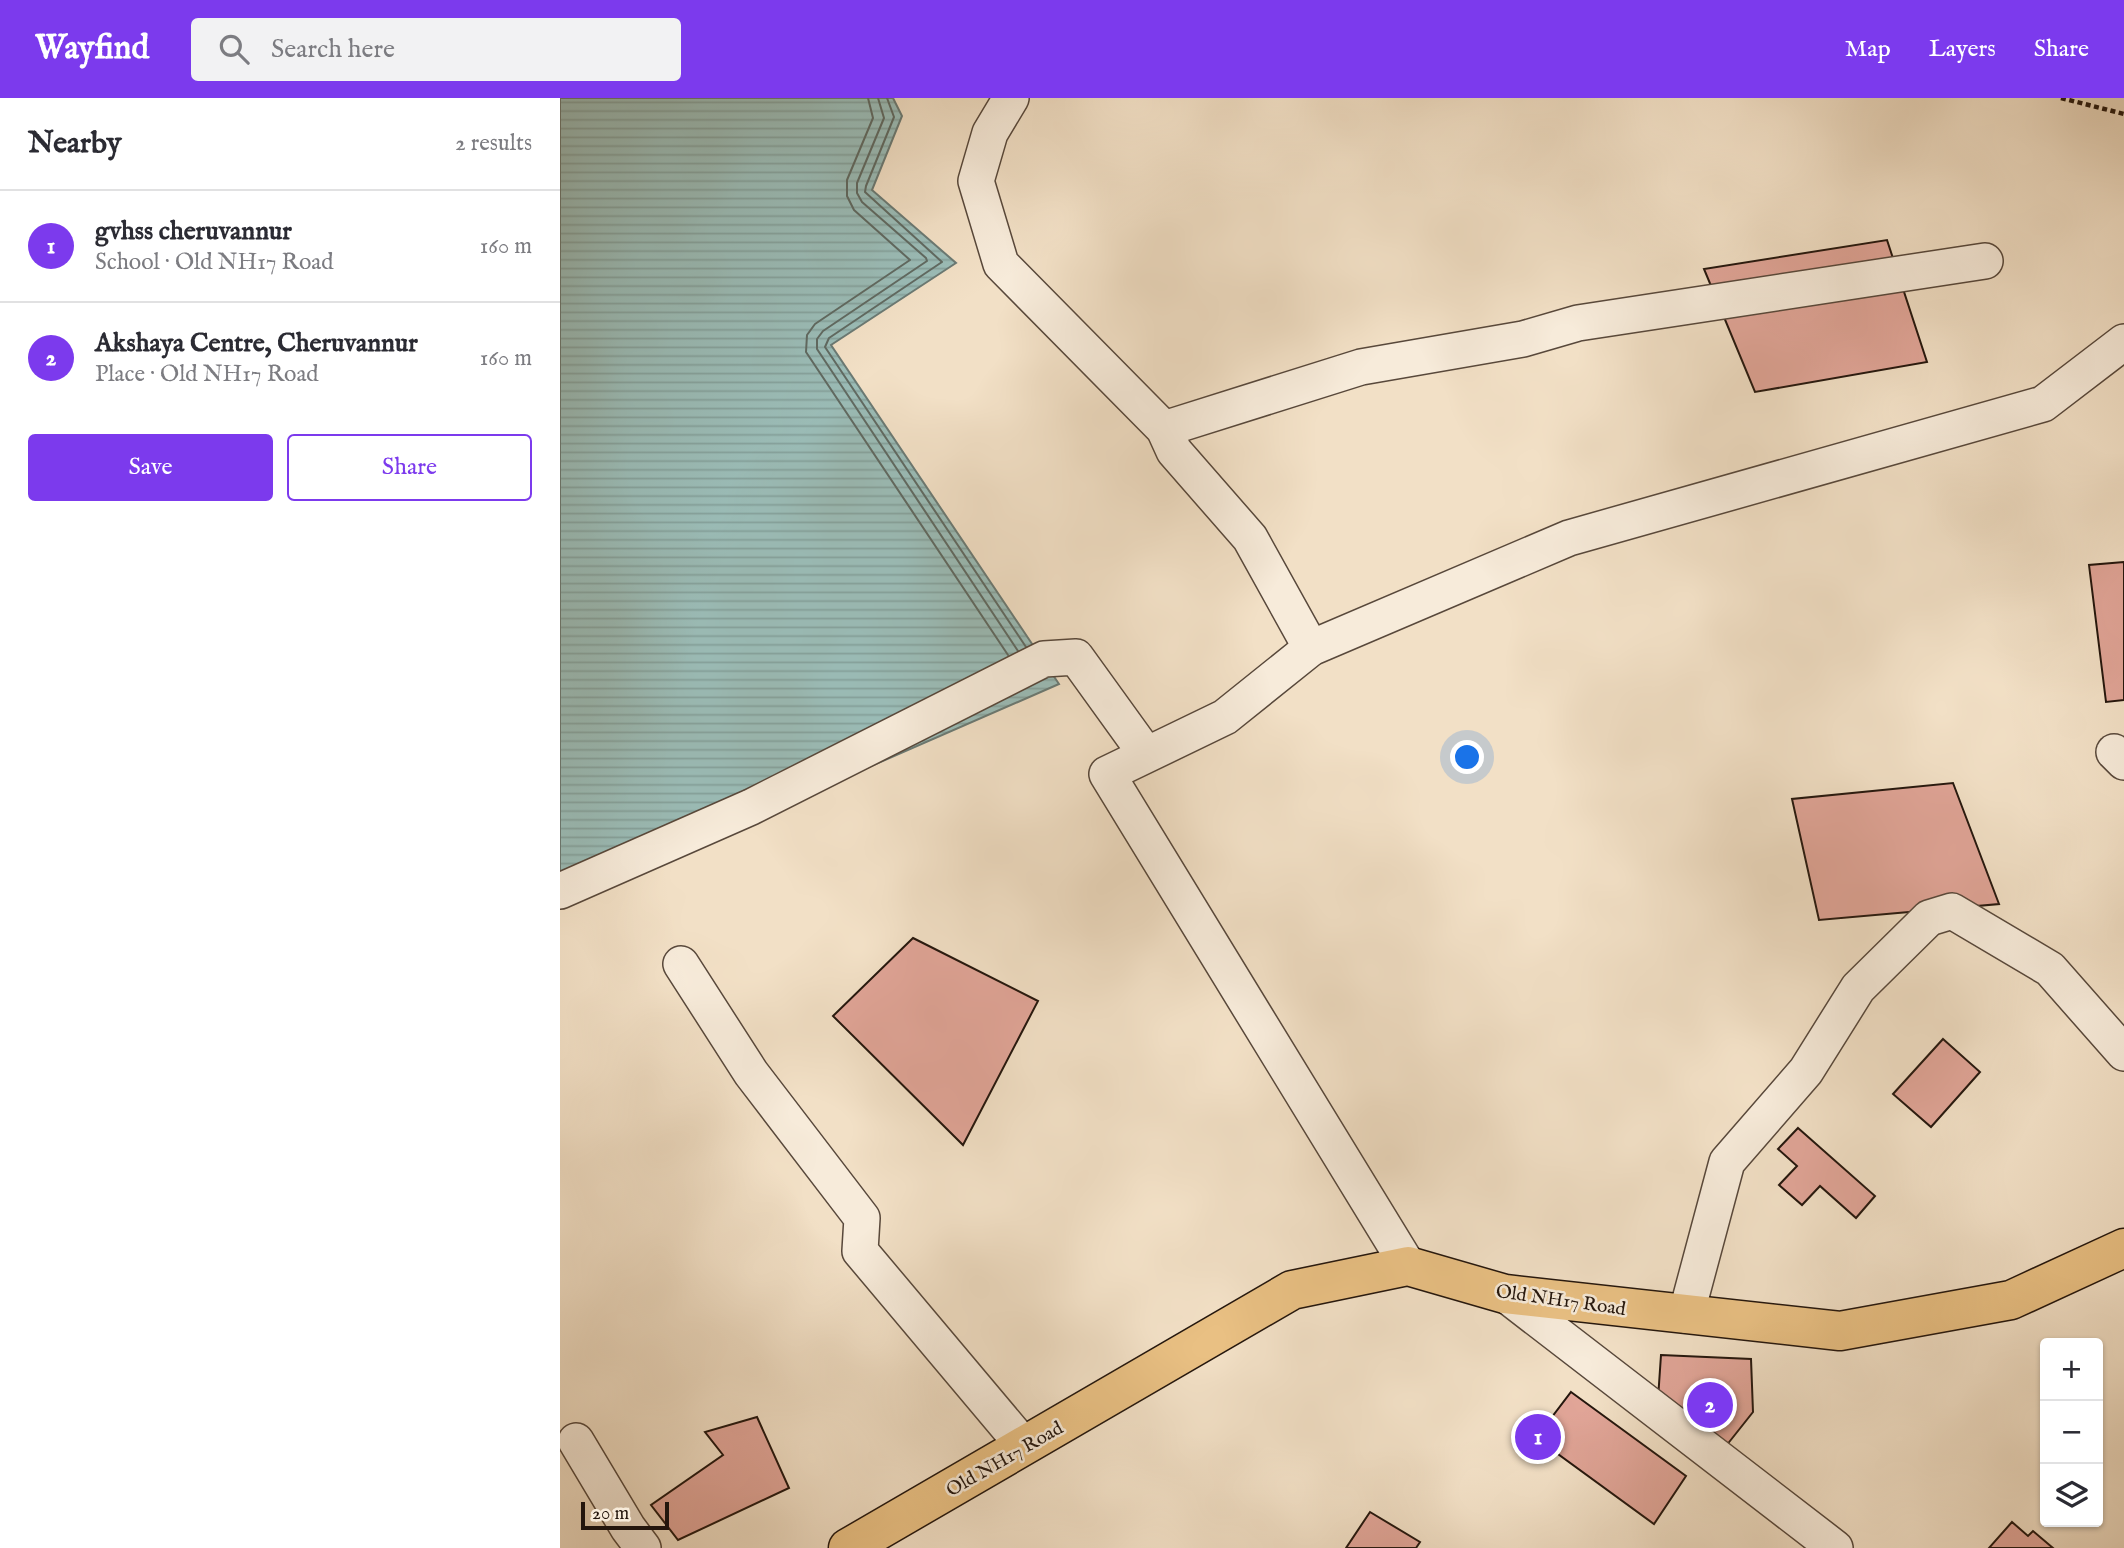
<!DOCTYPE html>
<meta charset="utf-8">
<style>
body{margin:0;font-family:"IM FELL English",serif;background:#f2f2f3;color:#2b2b33}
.controls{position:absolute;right:21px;bottom:21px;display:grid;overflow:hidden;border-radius:7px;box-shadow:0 2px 5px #0004}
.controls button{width:63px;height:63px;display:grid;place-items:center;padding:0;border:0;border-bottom:2px solid #e1e1e2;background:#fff;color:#2b2b33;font:35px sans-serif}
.scale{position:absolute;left:21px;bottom:18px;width:88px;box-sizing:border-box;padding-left:7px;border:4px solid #24160d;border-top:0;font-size:19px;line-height:24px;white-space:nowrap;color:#24160d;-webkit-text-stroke:5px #f7ebda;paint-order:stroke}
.you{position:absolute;left:908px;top:660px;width:24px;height:24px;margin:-18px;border:5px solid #fff;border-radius:50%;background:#1a73e8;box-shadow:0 0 0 10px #1a73e833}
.badge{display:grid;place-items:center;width:46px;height:46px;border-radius:50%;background:#7c3aed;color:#fff;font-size:23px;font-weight:700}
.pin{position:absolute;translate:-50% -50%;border:4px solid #fff;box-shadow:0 2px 7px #0006}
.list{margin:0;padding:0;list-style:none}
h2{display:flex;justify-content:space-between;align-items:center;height:91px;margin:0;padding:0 28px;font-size:30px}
h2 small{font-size:23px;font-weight:400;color:#7c7c81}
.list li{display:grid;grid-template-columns:46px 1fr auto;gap:21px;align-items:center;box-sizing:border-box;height:112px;padding:0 28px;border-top:2px solid #e1e1e2}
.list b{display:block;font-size:26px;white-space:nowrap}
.list p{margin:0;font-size:23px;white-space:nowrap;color:#7c7c81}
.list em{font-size:23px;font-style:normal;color:#7c7c81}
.actions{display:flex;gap:14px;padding:21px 28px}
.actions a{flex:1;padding:16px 0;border:2px solid #7c3aed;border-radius:7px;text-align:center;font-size:24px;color:#7c3aed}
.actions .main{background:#7c3aed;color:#fff}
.icon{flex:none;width:38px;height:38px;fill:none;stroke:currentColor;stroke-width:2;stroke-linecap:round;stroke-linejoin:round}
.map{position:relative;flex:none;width:1564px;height:1450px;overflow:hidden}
header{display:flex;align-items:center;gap:42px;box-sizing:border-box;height:98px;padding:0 35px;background:#7c3aed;color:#fff}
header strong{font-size:33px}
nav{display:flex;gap:38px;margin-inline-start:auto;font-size:24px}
.search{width:490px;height:63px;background:#f2f2f3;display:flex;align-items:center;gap:18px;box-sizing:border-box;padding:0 24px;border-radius:7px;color:#7c7c81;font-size:26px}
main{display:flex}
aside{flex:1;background:#fff}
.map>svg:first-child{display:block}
.water{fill:url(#water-rules);stroke:#6b7a74;stroke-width:2}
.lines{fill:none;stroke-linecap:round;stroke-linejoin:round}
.shore{stroke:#606a62;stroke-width:2}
.building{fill:#e1a598;stroke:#24160d;stroke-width:2}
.minor-casing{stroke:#58483b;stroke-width:38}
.primary-casing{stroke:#24160d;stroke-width:41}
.path{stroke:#24160d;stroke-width:4.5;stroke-dasharray:5 3.5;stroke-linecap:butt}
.minor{stroke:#f7ebda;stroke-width:35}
.primary{stroke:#e9c083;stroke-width:38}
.labels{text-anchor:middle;stroke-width:5;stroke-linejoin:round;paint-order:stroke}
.street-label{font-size:19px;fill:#24160d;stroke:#f7ebda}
</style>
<header>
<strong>Wayfind</strong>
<div class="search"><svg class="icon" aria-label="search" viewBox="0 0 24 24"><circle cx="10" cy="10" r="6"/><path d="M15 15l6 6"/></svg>Search here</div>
<nav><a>Map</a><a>Layers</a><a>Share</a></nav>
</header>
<main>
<aside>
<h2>Nearby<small>2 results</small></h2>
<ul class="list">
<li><span class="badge">1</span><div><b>gvhss cheruvannur</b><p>School · Old NH17 Road</p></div><em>160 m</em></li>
<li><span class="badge">2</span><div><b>Akshaya Centre, Cheruvannur</b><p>Place · Old NH17 Road</p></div><em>160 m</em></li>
</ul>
<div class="actions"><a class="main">Save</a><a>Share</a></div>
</aside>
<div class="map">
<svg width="1564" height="1450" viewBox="0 0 1564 1450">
<defs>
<pattern id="water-rules" width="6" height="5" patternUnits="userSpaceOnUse" patternTransform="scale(1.75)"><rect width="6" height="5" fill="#9bbdb8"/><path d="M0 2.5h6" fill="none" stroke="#85a29d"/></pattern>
</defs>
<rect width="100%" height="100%" fill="#f2e0c6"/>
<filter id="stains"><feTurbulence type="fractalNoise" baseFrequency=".00286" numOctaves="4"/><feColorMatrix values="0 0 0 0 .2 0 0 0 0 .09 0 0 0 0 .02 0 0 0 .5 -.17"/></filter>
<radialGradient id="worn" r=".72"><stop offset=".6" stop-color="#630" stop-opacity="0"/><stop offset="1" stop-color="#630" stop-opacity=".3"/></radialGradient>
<path class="water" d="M0,0h333l9,18 -30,74 84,73 -125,82 228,339 -499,218z"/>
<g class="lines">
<g class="shore">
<path d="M308,0l5,20 -26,62v16l7,14 56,50 -95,64 -8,11 -1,17 202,303"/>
<path d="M318,0l6,20 -27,65v10l5,9 64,56 1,3 -104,70 -6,8v10l201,302"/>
<path d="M327,0l7,19 -28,69 -1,6 77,70 -113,76 -4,9 201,300"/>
</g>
</g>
<g class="building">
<path d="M1327,142l40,122 -172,30 -51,-123z"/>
<path d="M1564,464v138l-18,2 -17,-137z"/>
<path d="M1393,685l46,121 -180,16 -27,-121z"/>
<path d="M353,840l125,63 -75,144 -130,-129z"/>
<path d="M1383,941l37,33 -49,55 -38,-33z"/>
<path d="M1238,1030l77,68 -19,22 -36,-32 -18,19 -23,-20 18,-19 -19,-17z"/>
<path d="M1101,1257l90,4 2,53 -27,34 -68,-47z"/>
<path d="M1011,1294l115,84 -32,48 -118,-86z"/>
<path d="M197,1319l32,71 -111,52 -27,-35 72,-50 -18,-23z"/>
<path d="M810,1414l50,30 -4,6h-70z"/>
<path d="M1452,1424l16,14 5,-5 20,17h-64z"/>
</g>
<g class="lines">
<defs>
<g id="minor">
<path d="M451,0l-21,35 -14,48 25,83 163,165 10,22 76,87 61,110"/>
<path d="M604,331l197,-62 162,-28 55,-16 407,-62"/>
<path d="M1554,654l10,10"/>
<path d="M0,793l191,-84 293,-148 32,-2 70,97"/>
<path d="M121,866l70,109 111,145 -2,33 164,195"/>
<path d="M848,1168l-301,-492 118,-57 86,-69 258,-110 474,-134 81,-62"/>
<path d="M945,1196l330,254"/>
<path d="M1126,1217l41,-153 79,-91 52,-83 71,-70 23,-7 98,58 74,84"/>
<path d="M16,1343l52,87 15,20"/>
</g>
<path id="primary" d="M288,1450l444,-258 116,-24 97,28 335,37 171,-31 113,-52"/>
</defs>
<use href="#minor" class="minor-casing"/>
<use href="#primary" class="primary-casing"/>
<path class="path" d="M1501,0l63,16"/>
<use href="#minor" class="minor"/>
<use href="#primary" class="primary"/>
</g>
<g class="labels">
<g class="street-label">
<text transform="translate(1001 1201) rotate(8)" y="7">Old NH17 Road</text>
<text transform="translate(444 1360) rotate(-30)" y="7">Old NH17 Road</text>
</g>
</g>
<rect width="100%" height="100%" filter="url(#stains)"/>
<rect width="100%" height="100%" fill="url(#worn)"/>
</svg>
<div class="controls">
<button>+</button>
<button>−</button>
<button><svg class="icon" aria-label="layers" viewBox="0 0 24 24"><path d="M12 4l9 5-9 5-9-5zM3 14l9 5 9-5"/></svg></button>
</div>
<div class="scale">20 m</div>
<div class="you"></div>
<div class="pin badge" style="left:978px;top:1339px">1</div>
<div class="pin badge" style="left:1150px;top:1307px">2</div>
</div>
</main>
